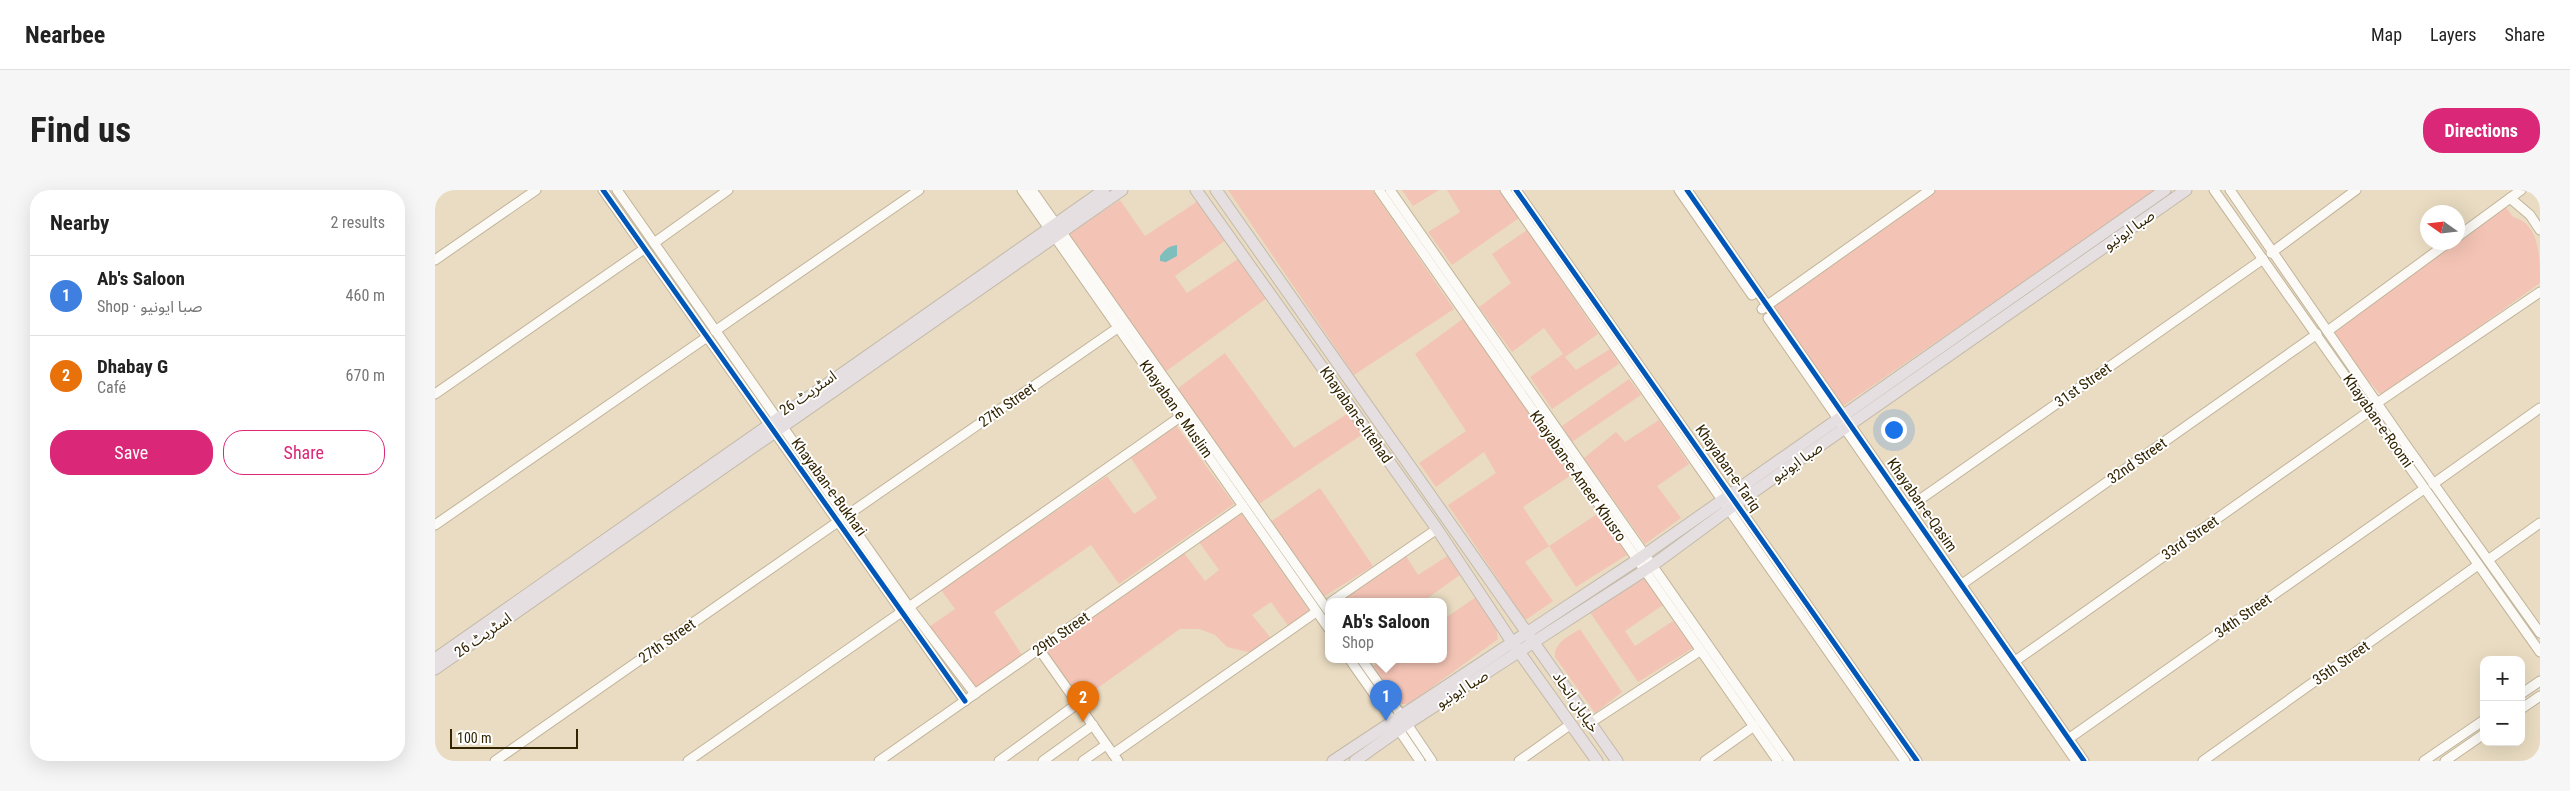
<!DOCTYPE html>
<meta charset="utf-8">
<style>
body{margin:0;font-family:"Roboto Condensed","Noto Sans Arabic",sans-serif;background:#f6f6f6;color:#222}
.controls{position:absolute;right:15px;bottom:15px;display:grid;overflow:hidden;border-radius:10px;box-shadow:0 5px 20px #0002}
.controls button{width:45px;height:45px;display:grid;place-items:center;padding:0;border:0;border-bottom:1px solid #e0e0e0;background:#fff;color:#222;font:25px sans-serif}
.compass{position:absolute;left:1985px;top:15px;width:45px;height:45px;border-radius:50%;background:#fff;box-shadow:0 5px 20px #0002;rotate:284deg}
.scale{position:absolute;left:15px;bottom:12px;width:128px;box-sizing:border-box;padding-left:5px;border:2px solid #342502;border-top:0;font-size:14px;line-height:18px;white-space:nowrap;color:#342502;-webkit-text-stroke:4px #fff;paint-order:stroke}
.you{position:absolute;left:1458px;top:239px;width:18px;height:18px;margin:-12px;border:4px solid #fff;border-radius:50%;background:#1a73e8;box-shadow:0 0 0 8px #1a73e833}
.badge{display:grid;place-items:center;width:32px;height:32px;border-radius:50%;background:#db2777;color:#fff;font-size:16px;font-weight:700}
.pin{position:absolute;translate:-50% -41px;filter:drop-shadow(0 1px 2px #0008)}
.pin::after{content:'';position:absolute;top:26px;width:18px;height:15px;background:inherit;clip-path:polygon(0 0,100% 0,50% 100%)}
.popup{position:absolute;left:890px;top:408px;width:122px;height:65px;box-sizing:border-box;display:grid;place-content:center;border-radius:10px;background:#fff;filter:drop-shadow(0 1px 4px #0005);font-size:16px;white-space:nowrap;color:#767676}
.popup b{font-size:19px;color:#222}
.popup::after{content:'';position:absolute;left:50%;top:100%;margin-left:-10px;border:10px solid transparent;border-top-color:#fff}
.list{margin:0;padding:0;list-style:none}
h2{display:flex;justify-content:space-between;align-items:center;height:65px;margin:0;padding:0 20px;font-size:21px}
h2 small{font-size:16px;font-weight:400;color:#767676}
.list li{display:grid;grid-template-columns:32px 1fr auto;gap:15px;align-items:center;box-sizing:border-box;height:80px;padding:0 20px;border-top:1px solid #e0e0e0}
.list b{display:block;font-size:19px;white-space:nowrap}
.list p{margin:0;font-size:16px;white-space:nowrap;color:#767676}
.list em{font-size:16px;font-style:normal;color:#767676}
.actions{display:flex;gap:10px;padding:15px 20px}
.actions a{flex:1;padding:11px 0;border:1px solid #db2777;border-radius:20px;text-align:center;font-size:18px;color:#db2777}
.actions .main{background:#db2777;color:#fff}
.map{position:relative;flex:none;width:2105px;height:571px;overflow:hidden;border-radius:20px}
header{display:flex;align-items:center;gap:30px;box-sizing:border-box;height:70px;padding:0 25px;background:#fff;border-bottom:1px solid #e0e0e0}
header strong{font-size:24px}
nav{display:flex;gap:28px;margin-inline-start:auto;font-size:18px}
.intro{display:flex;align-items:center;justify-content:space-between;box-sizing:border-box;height:120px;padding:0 30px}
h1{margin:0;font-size:35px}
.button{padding:12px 22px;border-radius:20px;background:#db2777;color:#fff;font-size:18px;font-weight:700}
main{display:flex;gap:30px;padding:0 30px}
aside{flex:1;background:#fff;border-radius:20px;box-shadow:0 5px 20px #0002}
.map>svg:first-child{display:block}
.green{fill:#f3c4b5}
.water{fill:#7ebebc}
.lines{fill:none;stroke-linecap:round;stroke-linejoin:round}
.minor-casing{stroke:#c1b49a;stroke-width:11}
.major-casing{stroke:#c3baa9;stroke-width:13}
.minor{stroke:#fcfaf6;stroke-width:9}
.major{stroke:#e6dfe1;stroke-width:11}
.cycleway-casing{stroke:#fff;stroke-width:8}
.cycleway{stroke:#0057b8;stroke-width:5}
.labels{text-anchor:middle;stroke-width:4;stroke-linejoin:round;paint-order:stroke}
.street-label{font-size:15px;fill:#342502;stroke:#fff}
</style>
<header>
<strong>Nearbee</strong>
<nav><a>Map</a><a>Layers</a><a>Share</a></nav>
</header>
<div class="intro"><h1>Find us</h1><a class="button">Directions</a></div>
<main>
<aside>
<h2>Nearby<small>2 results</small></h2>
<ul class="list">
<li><span class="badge" style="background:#3f7fe0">1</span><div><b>Ab's Saloon</b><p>Shop · صبا ایونیو</p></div><em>460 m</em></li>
<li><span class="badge" style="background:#e8710a">2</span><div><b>Dhabay G</b><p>Café</p></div><em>670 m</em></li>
</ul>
<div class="actions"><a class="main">Save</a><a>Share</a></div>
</aside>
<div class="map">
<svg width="2105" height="571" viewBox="0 0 2105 571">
<rect width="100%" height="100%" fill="#e9dcc2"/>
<g class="green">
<path d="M793,0h144l82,119 -100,66z"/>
<path d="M967,0h37l-26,16z"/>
<path d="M1012,0h52l20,28 -67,47 -24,-33 32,-20z"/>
<path d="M1500,0h222l-314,216 -71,-100z"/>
<path d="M685,10l25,36 53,-35 28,39 -51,36 12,17 51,-34 29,39 -102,74 -96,-139z"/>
<path d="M2070,16l8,11c27,7 27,40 27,66l-158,113 -17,-19 -31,-46z"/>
<path d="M1092,40l71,104 -33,23 11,13 34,-21 9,15 -67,45 -22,-32 33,-23 -19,-26 -32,24 -33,-45 32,-24 -19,-29z"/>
<path d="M1029,128l109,156 -50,33 26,39 51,-34 27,43 -51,32 -27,-41 -24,16 28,39 -26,18 -4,-2 -75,-112 48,-32 -12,-21 -48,35 -17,-24 47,-32 -51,-77z"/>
<path d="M790,163l69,95 53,-34 16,20 -107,72 -79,-117z"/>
<path d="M1194,189l12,16 -69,47 -10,-16z"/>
<path d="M1224,230l30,44 -32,22 24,32 -36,26 -61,-86 32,-26 9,10z"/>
<path d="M741,235l58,79 -115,80 -28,-39 -97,67 28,43 -47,34 -46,-62 26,-18 -14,-19 166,-114 27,38 23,-16 -26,-40z"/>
<path d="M885,298l53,78 -50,31 -54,-74z"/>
<path d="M806,323l69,99 -21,15 -18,-25 -19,13 19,23 -19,15 -25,-6 -12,-12 -16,-6h-19l-99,71 -37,-50 140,-97 21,28 14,-11 -20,-28z"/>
<path d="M1014,365l11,20 -38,27h-82l66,-46 12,19z"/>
<path d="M1208,385l20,30 -38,26 10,15 38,-25 20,27 -55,34 -49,-71z"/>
<path d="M1041,407l20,32 2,10 -89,65h-12l-25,-37 11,-7h60l1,-41z"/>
<path d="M1145,439l42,63 -27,21 -40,-56c-1,-15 13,-20 25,-28z"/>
</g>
<path class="water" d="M742,55v11l-11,6 -6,-1v-5c5,-7 9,-10 17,-11z"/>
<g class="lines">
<defs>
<g id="minor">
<path d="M168,0l362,511"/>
<path d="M182,0l292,417 66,87"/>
<path d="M587,0l307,439"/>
<path d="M597,0l297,422"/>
<path d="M944,0l399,571"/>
<path d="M955,0l399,571"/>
<path d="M1070,0l400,571"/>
<path d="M1081,0l401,571"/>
<path d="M1244,0l73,105"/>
<path d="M1252,0l397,571"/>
<path d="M1779,0l326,462"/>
<path d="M1795,0l176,255 134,188"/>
<path d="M2075,8l20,17 10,15"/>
<path d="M2022,47l64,-47"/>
<path d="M219,53l74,-53"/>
<path d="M1836,63l85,-63"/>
<path d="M0,70l101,-70"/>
<path d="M1327,119l168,-119"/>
<path d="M1333,128l308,443"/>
<path d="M1894,140l120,-88"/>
<path d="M280,141l204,-141"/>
<path d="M0,204l209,-145"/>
<path d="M1942,213l163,-111"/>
<path d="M1998,294l107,-76"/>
<path d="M1470,320l358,-251"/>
<path d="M411,326l273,-189"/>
<path d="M0,335l272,-188"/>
<path d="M2053,370l52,-37"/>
<path d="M1523,397l359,-253"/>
<path d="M896,412l106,-73"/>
<path d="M474,417l271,-190"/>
<path d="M604,459l79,112"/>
<path d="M915,470l43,61"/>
<path d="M927,470l39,55"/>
<path d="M1576,474l360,-254"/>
<path d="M2086,504l19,-13"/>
<path d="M2086,519l19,-13"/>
<path d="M1155,533l110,-72"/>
<path d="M972,534l25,37"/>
<path d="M964,540l21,31"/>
<path d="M1629,552l360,-253"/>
<path d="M678,564l203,-142"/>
<path d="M60,571l344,-240"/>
<path d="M253,571l212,-148"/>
<path d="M444,571l364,-255"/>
<path d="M564,571l78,-57"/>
<path d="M608,571l50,-36"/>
<path d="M648,571l23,-16"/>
<path d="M1084,571l52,-37"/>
<path d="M1270,571l49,-35"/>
<path d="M1768,571l275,-196"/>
<path d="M1989,571l60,-41"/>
<path d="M2010,571l39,-27"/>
</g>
<g id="major">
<path d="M761,0l241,339 75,113 85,119"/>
<path d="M781,0l401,571"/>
<path d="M0,469l669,-469"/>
<path d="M0,479l687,-479"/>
<path d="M898,571l304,-201 528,-370"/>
<path d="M920,571l52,-37 246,-159 76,-56 457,-319"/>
</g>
</defs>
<use href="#minor" class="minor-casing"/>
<use href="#major" class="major-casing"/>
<use href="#minor" class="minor"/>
<use href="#major" class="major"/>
<defs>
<g id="cycleway">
<path d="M168,0l362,511"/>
<path d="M1081,0l401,571"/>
<path d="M1252,0l397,571"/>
</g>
</defs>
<use href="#cycleway" class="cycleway-casing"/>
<use href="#cycleway" class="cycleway"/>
</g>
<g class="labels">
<g class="street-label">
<text transform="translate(1694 40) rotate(-35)" y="5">صبا ایونیو</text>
<text transform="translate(1648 195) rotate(-35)" y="5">31st Street</text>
<text transform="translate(373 203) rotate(-35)" y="5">اسٹریٹ 26</text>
<text transform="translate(572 215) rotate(-35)" y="5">27th Street</text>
<text transform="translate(741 219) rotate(55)" y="5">Khayaban e Muslim</text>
<text transform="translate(921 225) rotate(55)" y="5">Khayaban-e-Ittehad</text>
<text transform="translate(1943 231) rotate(55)" y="5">Khayaban-e-Roomi</text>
<text transform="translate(1702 271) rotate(-35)" y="5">32nd Street</text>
<text transform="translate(1362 272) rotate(-35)" y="5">صبا ایونیو</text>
<text transform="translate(1293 278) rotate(55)" y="5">Khayaban-e-Tariq</text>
<text transform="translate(1143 286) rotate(55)" y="5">Khayaban-e-Ameer Khusro</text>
<text transform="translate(394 297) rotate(54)" y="5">Khayaban-e-Bukhari</text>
<text transform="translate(1487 315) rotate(55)" y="5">Khayaban-e-Qasim</text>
<text transform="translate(1755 348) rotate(-35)" y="5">33rd Street</text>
<text transform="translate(1808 426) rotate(-35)" y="5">34th Street</text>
<text transform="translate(626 444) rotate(-35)" y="5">29th Street</text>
<text transform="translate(48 445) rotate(-35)" y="5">اسٹریٹ 26</text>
<text transform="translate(232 451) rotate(-35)" y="5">27th Street</text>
<text transform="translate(1906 473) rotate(-35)" y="5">35th Street</text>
<text transform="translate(1027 499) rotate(-32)" y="5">صبا ایونیو</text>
<text transform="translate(1141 512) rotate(56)" y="5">خیابان اتحاد</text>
</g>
</g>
</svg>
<div class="controls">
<button>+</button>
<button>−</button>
</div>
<svg class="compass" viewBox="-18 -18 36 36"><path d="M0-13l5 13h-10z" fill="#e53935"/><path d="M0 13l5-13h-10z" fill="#767676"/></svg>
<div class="scale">100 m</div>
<div class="you"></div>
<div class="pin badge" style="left:951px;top:531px;background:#3f7fe0">1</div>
<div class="popup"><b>Ab's Saloon</b>Shop</div>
<div class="pin badge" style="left:648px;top:532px;background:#e8710a">2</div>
</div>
</main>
